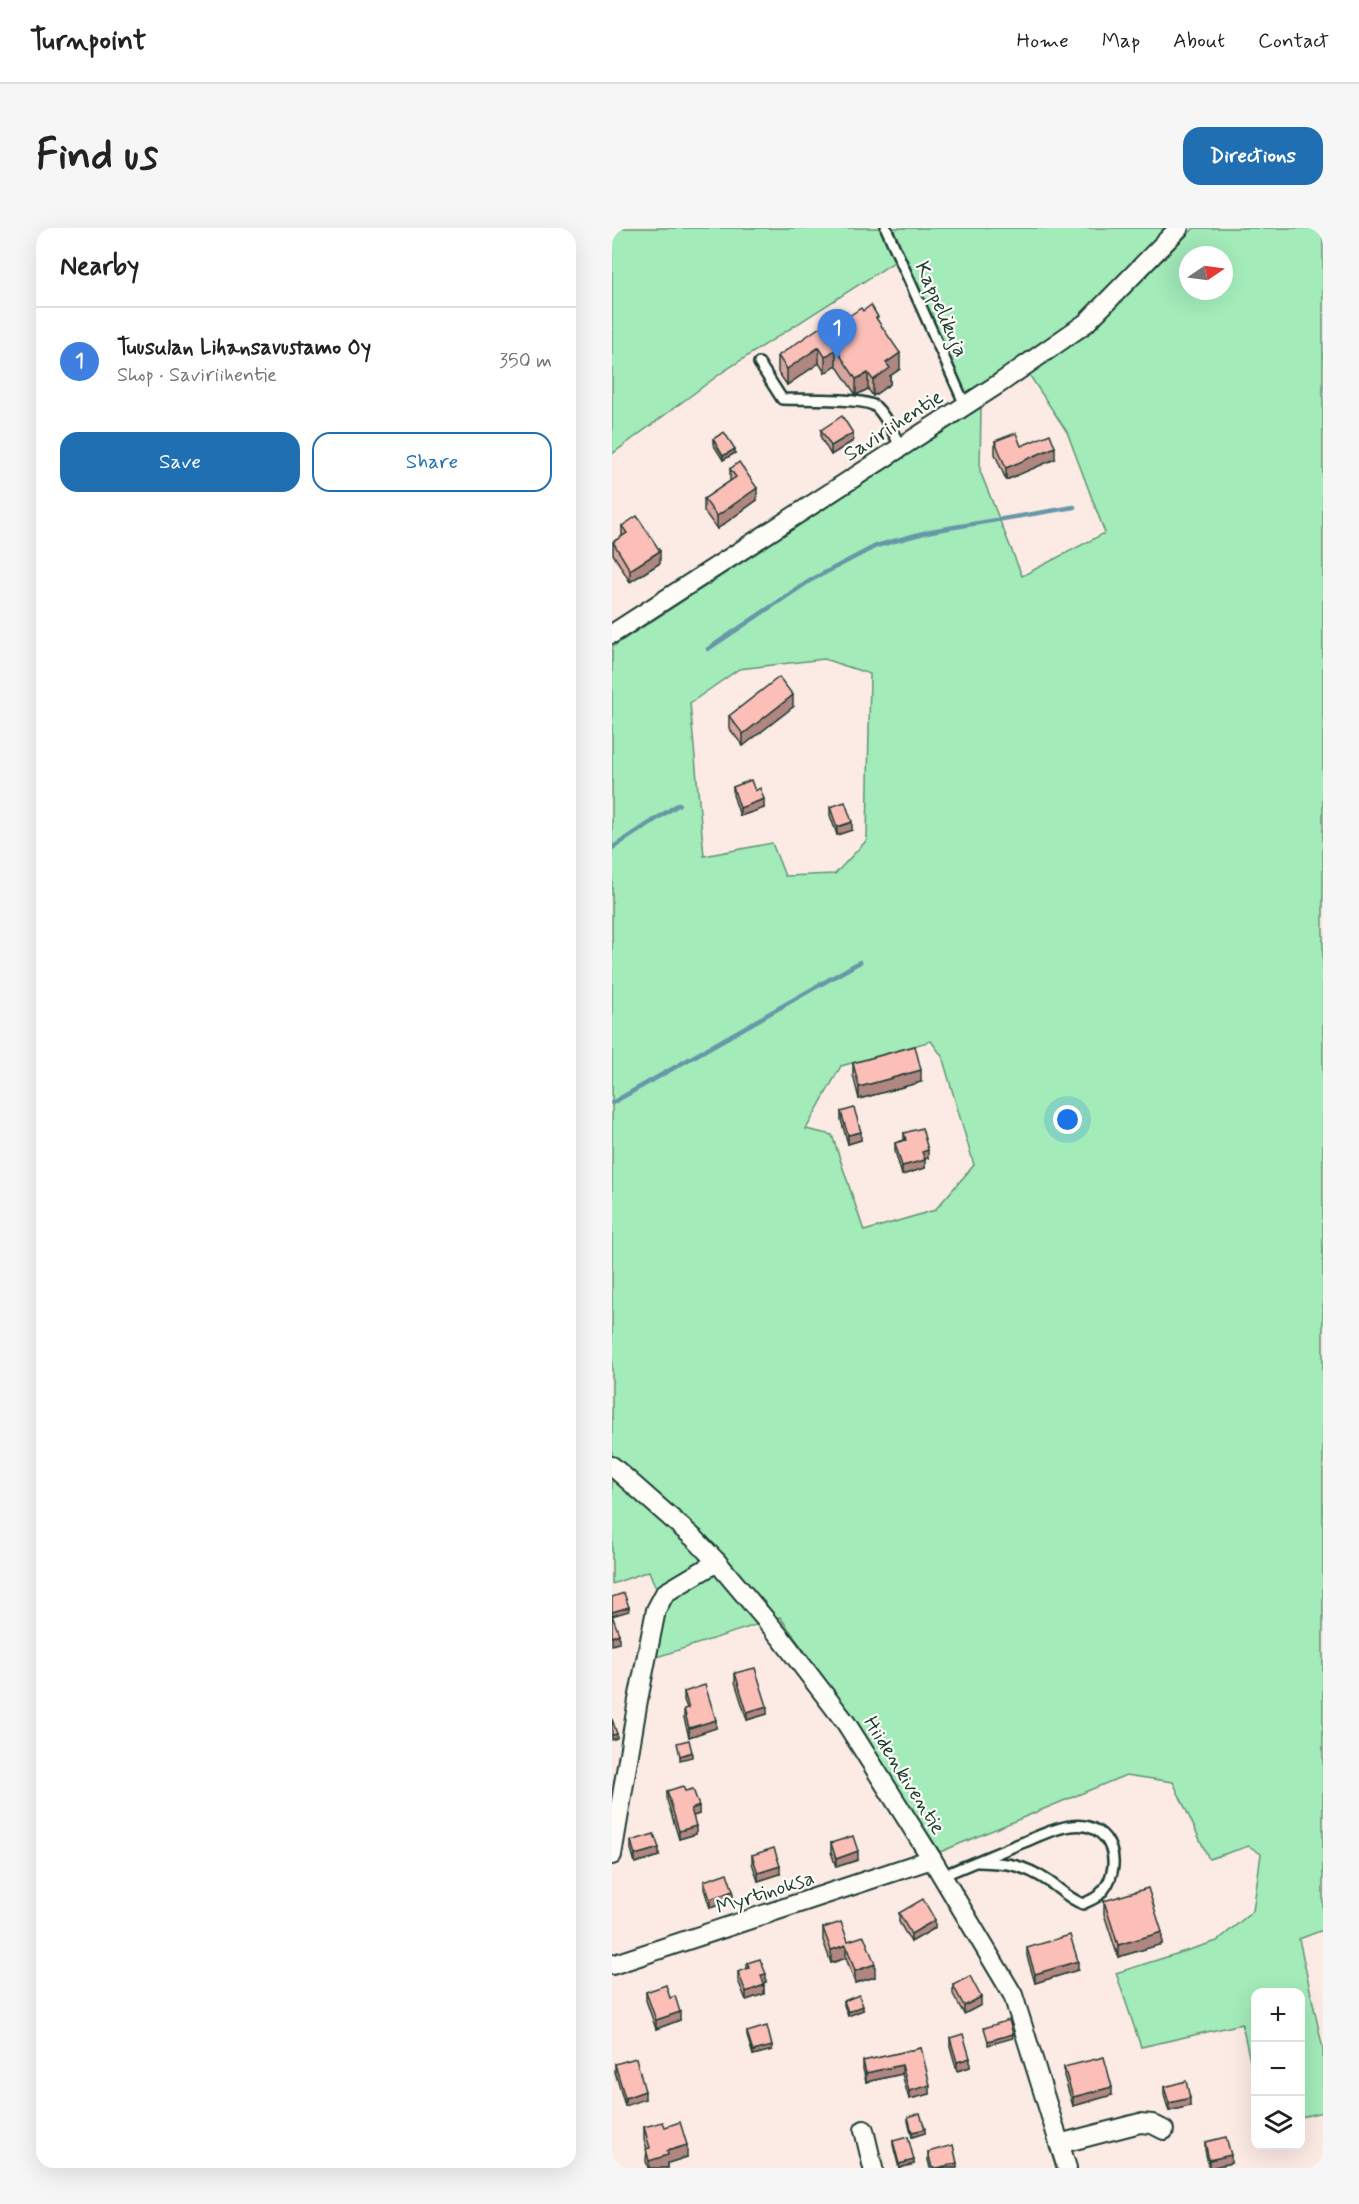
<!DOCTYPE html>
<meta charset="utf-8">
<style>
body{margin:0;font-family:Mynerve,sans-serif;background:#f6f6f6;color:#222}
.controls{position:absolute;right:18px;bottom:18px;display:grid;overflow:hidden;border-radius:12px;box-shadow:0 6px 24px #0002}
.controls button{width:54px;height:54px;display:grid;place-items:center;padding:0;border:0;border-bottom:2px solid #e0e0e0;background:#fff;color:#222;font:30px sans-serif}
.compass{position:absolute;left:567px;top:18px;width:54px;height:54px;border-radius:50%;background:#fff;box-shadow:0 6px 24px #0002;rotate:77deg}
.you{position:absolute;left:456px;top:892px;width:21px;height:21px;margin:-15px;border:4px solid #fff;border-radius:50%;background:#1a73e8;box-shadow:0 0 0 9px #1a73e833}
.badge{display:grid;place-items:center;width:39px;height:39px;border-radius:50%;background:#1f6fb2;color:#fff;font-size:20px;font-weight:700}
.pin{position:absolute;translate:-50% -50px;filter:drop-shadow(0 2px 3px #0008)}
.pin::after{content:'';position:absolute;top:32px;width:21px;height:18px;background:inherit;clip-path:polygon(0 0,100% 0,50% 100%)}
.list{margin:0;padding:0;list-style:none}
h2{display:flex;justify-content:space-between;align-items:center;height:78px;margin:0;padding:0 24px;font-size:26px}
h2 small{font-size:20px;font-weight:400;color:#767676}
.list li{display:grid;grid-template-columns:39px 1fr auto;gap:18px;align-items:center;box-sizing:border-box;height:108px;padding:0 24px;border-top:2px solid #e0e0e0}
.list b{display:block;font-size:22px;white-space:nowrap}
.list p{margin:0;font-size:20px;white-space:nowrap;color:#767676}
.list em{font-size:20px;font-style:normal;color:#767676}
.actions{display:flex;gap:12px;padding:18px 24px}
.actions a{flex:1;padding:14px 0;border:2px solid #1f6fb2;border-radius:18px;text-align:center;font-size:21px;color:#1f6fb2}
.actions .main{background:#1f6fb2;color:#fff}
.icon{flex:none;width:33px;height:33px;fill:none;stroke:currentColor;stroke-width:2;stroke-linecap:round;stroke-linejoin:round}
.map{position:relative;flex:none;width:711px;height:1940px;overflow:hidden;border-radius:18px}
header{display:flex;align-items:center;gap:36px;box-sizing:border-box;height:84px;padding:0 30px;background:#fff;border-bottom:2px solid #e0e0e0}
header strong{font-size:28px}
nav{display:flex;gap:33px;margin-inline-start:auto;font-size:21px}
.intro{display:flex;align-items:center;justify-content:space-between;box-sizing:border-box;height:144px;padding:0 36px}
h1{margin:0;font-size:42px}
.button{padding:15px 27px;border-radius:18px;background:#1f6fb2;color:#fff;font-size:21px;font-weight:700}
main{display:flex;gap:36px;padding:0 36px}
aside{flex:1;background:#fff;border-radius:18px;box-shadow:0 6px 24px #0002}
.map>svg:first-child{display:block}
.green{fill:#a3ebb9;stroke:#619476;stroke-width:1.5;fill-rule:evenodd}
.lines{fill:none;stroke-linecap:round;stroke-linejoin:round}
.stream{stroke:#6698a8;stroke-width:4.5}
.lane-casing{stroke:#1f3d34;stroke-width:14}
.street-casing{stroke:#1f3d34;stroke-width:22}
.lane{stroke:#fdfcf7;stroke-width:9}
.street{stroke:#fdfcf7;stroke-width:18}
.wall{fill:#d8a49e;stroke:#1f3d34;stroke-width:1.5}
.shaded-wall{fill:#b08681;stroke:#1f3d34;stroke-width:1.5}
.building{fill:#fbbfb8;stroke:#1f3d34;stroke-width:1.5}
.labels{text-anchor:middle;stroke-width:4.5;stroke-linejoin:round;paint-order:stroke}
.street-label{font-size:21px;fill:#1f3d34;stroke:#fdfcf7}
</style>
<header>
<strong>Turnpoint</strong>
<nav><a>Home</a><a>Map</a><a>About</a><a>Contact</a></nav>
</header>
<div class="intro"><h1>Find us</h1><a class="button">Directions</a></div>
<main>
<aside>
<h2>Nearby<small></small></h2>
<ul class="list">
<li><span class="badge" style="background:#3f7fe0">1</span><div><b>Tuusulan Lihansavustamo Oy</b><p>Shop · Saviriihentie</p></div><em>350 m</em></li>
</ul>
<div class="actions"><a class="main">Save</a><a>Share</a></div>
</aside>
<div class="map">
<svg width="711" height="1940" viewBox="0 0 711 1940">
<rect width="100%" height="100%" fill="#fceae4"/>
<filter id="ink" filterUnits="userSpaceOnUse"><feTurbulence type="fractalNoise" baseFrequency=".0167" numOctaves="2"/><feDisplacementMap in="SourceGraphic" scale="12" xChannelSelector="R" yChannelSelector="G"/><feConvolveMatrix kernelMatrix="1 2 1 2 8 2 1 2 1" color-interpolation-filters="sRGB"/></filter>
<g filter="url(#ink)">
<g class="green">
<path d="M0,0h555l-88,90 -113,76 -61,-139 -181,116 -112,83z"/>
<path d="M582,0h129v1702l-24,9 24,110v63l-22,5 -1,-125h-44l-1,92 -13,-60 -101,23 -25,-74 101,-32 36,-30 8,-57 -12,-8 -40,13 -36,-77 -47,-7 -186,77 -94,-143 -66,-92 -126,41 10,-50 -15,-37 -37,13v-937l369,-240 -1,64 42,105 83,-43 -38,-101 -39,-59 61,-39zM576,27h36v36h-36zM212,431l46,15 -3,166 -32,34 -50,2 -13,-33 -68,13 -14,-153 49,-34zM319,813l11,15 32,109 -39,45 -71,21 -32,-96 -26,-6 35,-63z"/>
</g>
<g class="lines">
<g class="stream">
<path d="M96,421l103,-69 65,-34 55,-15 143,-24"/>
<path d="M0,620l67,-44"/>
<path d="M0,875l248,-141"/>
</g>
<defs>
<g id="lane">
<path d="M274,0l79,177"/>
<path d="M147,135l23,36c18,1 83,-2 94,8 11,10 17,27 25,40"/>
<path d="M330,1648c25,-11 51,-21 77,-32 16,-6 34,-16 52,-18 42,-6 55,43 28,69 -4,4 -11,6 -16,9 -14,-5 -23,-15 -35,-23 -27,-18 -42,-18 -72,-19"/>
</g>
<g id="street">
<path d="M0,406l388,-251 86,-60 93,-95"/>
<path d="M0,1238l83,73 22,23 64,76 65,85 86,136 81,136 54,173"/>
<path d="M0,1627l26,-155 18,-90 9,-17 52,-31"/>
<path d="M0,1737l320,-106"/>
<path d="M252,1902l9,38"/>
<path d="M447,1916l81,-21 12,1 12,6"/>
</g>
</defs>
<use href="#lane" class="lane-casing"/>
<use href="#street" class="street-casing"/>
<use href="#lane" class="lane"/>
<use href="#street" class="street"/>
</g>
<g class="wall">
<path d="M251,83l15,10 22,48 -10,7v8l-17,12 -5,-7 -12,6 -20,-30 -11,8 -6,-10 -32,22 -9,-13v-16l68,-38z"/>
<path d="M209,202l32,11 -22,14 -10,-17z"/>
<path d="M101,211l22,14 -12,7 -10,-16z"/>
<path d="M383,213l26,5 34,13 -49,21 -11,-26z"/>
<path d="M118,241l27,31 -40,29 -13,-18v-12l26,-18z"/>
<path d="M10,298l38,37 -30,19 -17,-28v-12l9,-6z"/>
<path d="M181,479l-50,39 -14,-18v-12z"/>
<path d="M121,559l22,4 9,17 -24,8 -7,-21z"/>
<path d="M218,579l22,23 -15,5 -7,-20z"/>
<path d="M241,835l68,19 -62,17 -6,-24z"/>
<path d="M229,884l20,28 -13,4 -7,-24z"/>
<path d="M292,905l24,25 -4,1 1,9 -23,7 -7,-24v-8l9,-3z"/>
<path d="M123,1445l32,41 -20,6 -12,-38z"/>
<path d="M72,1464l32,36 -27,9 -5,-19v-9l3,-1 -3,-8z"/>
<path d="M55,1563h18l14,23 -6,2 3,18 -17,5 -12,-39z"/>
<path d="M19,1613l28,15 -24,7 -4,-14z"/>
<path d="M219,1615l27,17 -22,7 -5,-15z"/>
<path d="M140,1627l28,19 -22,7 -6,-18z"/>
<path d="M92,1653l29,19 -23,8 -6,-19z"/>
<path d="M492,1673l58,43 -44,13 -14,-43z"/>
<path d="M287,1685l36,15 -24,14 -12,-20z"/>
<path d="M211,1700l25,13 27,36 -20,6 -9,-25 -15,5 -8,-23z"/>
<path d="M415,1720l51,22 -43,13 -8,-27z"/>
<path d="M135,1735l19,19 -3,1 1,11 -18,6 -8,-20v-8l9,-3z"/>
<path d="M341,1757l28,20 -17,9 -11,-20z"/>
<path d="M34,1764l24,6 10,22 -24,9 -10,-29z"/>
<path d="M232,1773l19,9 -15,6 -4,-11z"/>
<path d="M135,1804l25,18 -19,5 -6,-19z"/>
<path d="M338,1810l20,29 -13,4 -7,-25z"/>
<path d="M309,1820l9,46 -21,5 -7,-25 -36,8 -3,-13v-8z"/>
<path d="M3,1836l30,35 -20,7 -10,-34z"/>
<path d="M452,1839l48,28 -39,11 -9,-30z"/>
<path d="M552,1859l26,19 -21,5 -5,-16z"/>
<path d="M296,1889l17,16 -13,4 -4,-16z"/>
<path d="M32,1899h21l22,30 -19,6v5h-20l-2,-7 1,-12 -3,-9z"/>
<path d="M281,1913l21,23 -15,4 -6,-23z"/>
<path d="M593,1914l26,21 -22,5 -4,-18z"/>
<path d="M316,1924l29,16h-27l-2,-8z"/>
</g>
<g class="shaded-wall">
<path d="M207,119v16l-32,22v-16z"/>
<path d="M224,121v16l-11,8v-16z"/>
<path d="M288,125v16l-10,7v8l-17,12v-16l13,-17z"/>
<path d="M256,145v16l-12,6v-16z"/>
<path d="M241,205v8l-22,14v-9z"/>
<path d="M443,219v12l-49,21v-12z"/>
<path d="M123,221v4l-12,7v-4z"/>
<path d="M145,260v12l-40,29v-13z"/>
<path d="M48,323v12l-30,19v-12z"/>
<path d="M181,467v12l-50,39v-12z"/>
<path d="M152,571v9l-24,8v-8z"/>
<path d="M240,594v8l-15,5v-8z"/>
<path d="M309,842v12l-62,17v-12z"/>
<path d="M249,904v8l-13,4v-9z"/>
<path d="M316,922v8l-6,2v-8z"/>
<path d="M313,932v8l-23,7v-9z"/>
<path d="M17,1379v4l-17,5v-4z"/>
<path d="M7,1406v9l-7,2v-8z"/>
<path d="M155,1478v8l-20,6v-8z"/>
<path d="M104,1492v8l-27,9v-9z"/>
<path d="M5,1506v4l-5,2v-5z"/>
<path d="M80,1524v5l-12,3v-4z"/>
<path d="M87,1578v8l-8,3v-8z"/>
<path d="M84,1598v8l-17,5v-8z"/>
<path d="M47,1620v8l-24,7v-8z"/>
<path d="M246,1623v9l-22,7v-8z"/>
<path d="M168,1638v8l-22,7v-8z"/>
<path d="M121,1663v9l-23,8v-9z"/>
<path d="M323,1692v8l-24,14v-8z"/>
<path d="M550,1704v12l-44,13v-12z"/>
<path d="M234,1717v13l-15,5v-13z"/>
<path d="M466,1733v9l-43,13v-9z"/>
<path d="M263,1736v13l-20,6v-12z"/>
<path d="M154,1746v8l-5,2v-9z"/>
<path d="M152,1757v9l-18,6v-8z"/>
<path d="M369,1769v8l-17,9v-8z"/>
<path d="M251,1778v4l-15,6v-4z"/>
<path d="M68,1784v8l-24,9v-9z"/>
<path d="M401,1806v4l-25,7v-4z"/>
<path d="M160,1818v4l-19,5v-4z"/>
<path d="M358,1830v9l-13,4v-9z"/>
<path d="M290,1837v9l-36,8v-9z"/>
<path d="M318,1857v9l-21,5v-8z"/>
<path d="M500,1859v8l-39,11v-9z"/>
<path d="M33,1863v8l-20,7v-8z"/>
<path d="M578,1870v8l-21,5v-8z"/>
<path d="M313,1901v4l-13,4v-5z"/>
<path d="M75,1917v12l-19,6v5h-19v-7l18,-10z"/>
<path d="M619,1927v8l-22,5v-8z"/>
<path d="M302,1932v4l-15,4v-4z"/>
<path d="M345,1935v5h-20z"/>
</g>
<g class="building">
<path d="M259,77l7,12 -2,1 24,35 -14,10 4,5 -17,12 -5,-7 -12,6 -20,-30 -11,8 -6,-10 -32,22 -9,-13 64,-44 4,6 15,-10 2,3z"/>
<path d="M230,188l11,17 -22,13 -10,-16z"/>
<path d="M112,204l11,17 -12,7 -10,-17z"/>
<path d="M404,205l5,13 29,-12 5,13 -49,21 -11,-27z"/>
<path d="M127,234l18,26 -40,28 -13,-17 32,-22 -6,-8z"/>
<path d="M25,288l23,35 -30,19 -17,-28 14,-9 -5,-7z"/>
<path d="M167,449l14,18 -50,39 -14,-18z"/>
<path d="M139,552l4,11 5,-3 4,11 -24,9 -7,-21z"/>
<path d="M233,574l7,20 -15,5 -7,-20z"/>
<path d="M303,818l6,24 -62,17 -6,-24z"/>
<path d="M242,880l7,24 -13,3 -7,-23z"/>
<path d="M310,900l6,22 -6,2 3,8 -23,6 -7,-23 11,-3 -2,-7z"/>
<path d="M12,1365l5,14 -17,5v-15z"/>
<path d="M0,1387l7,19 -7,3z"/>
<path d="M143,1440l12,38 -20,6 -12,-39z"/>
<path d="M93,1457l11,35 -27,8 -5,-19 5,-1 -5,-16z"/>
<path d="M0,1491l5,15 -5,1z"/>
<path d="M77,1512l3,12 -12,4 -3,-13z"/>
<path d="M71,1558l2,5 8,-2 6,17 -8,3 5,17 -17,5 -12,-40z"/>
<path d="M42,1606l5,14 -24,7 -4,-14z"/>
<path d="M241,1608l5,15 -22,8 -5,-16z"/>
<path d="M162,1620l6,18 -22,7 -6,-18z"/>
<path d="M115,1645l6,18 -23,8 -6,-18z"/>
<path d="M536,1660l14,44 -44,13 -14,-44z"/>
<path d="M311,1671l12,21 -24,14 -12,-21z"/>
<path d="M229,1694l7,19 16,-5 11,28 -20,7 -9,-26 -15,5 -8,-22z"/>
<path d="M458,1707l8,26 -43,13 -8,-26z"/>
<path d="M148,1731l6,15 -5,1 3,10 -18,7 -8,-20 11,-4 -2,-5z"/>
<path d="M358,1748l11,21 -17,9 -11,-21z"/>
<path d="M54,1757l4,13 5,-2 5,16 -24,8 -10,-28z"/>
<path d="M247,1767l4,11 -15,6 -4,-11z"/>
<path d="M397,1792l4,14 -25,7 -4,-13z"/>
<path d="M155,1798l5,20 -19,5 -6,-19z"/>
<path d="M351,1806l7,24 -13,4 -7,-24z"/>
<path d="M309,1820l9,37 -21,6 -7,-26 -36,8 -3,-12z"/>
<path d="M492,1829l8,30 -39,10 -9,-30z"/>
<path d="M24,1830l9,33 -20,7 -10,-34z"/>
<path d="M574,1853l4,17 -21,5 -5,-16z"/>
<path d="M308,1885l5,16 -13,3 -4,-15z"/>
<path d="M51,1894l2,5 15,-5 7,23 -20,6 1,4 -19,6 -3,-12 4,-1 -6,-21z"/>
<path d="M296,1909l6,23 -15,4 -6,-23z"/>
<path d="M614,1909l5,18 -22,5 -4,-18z"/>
<path d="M341,1917l4,18 -20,5h-5l-4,-16z"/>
</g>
</g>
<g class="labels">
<g class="street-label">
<text transform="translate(330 81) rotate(66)" y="7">Kappelikuja</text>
<text transform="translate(281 197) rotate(-33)" y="7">Saviriihentie</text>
<text transform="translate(293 1547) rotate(58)" y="7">Hiidenkiventie</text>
<text transform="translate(153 1664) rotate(-18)" y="7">Myrtinoksa</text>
</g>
</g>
</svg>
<div class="controls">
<button>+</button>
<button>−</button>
<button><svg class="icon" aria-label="layers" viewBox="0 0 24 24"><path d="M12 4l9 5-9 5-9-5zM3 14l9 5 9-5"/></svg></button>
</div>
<svg class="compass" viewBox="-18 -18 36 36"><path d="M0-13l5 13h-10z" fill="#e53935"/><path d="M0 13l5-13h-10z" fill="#767676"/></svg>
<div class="you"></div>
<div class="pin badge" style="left:225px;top:131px;background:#3f7fe0">1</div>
</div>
</main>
